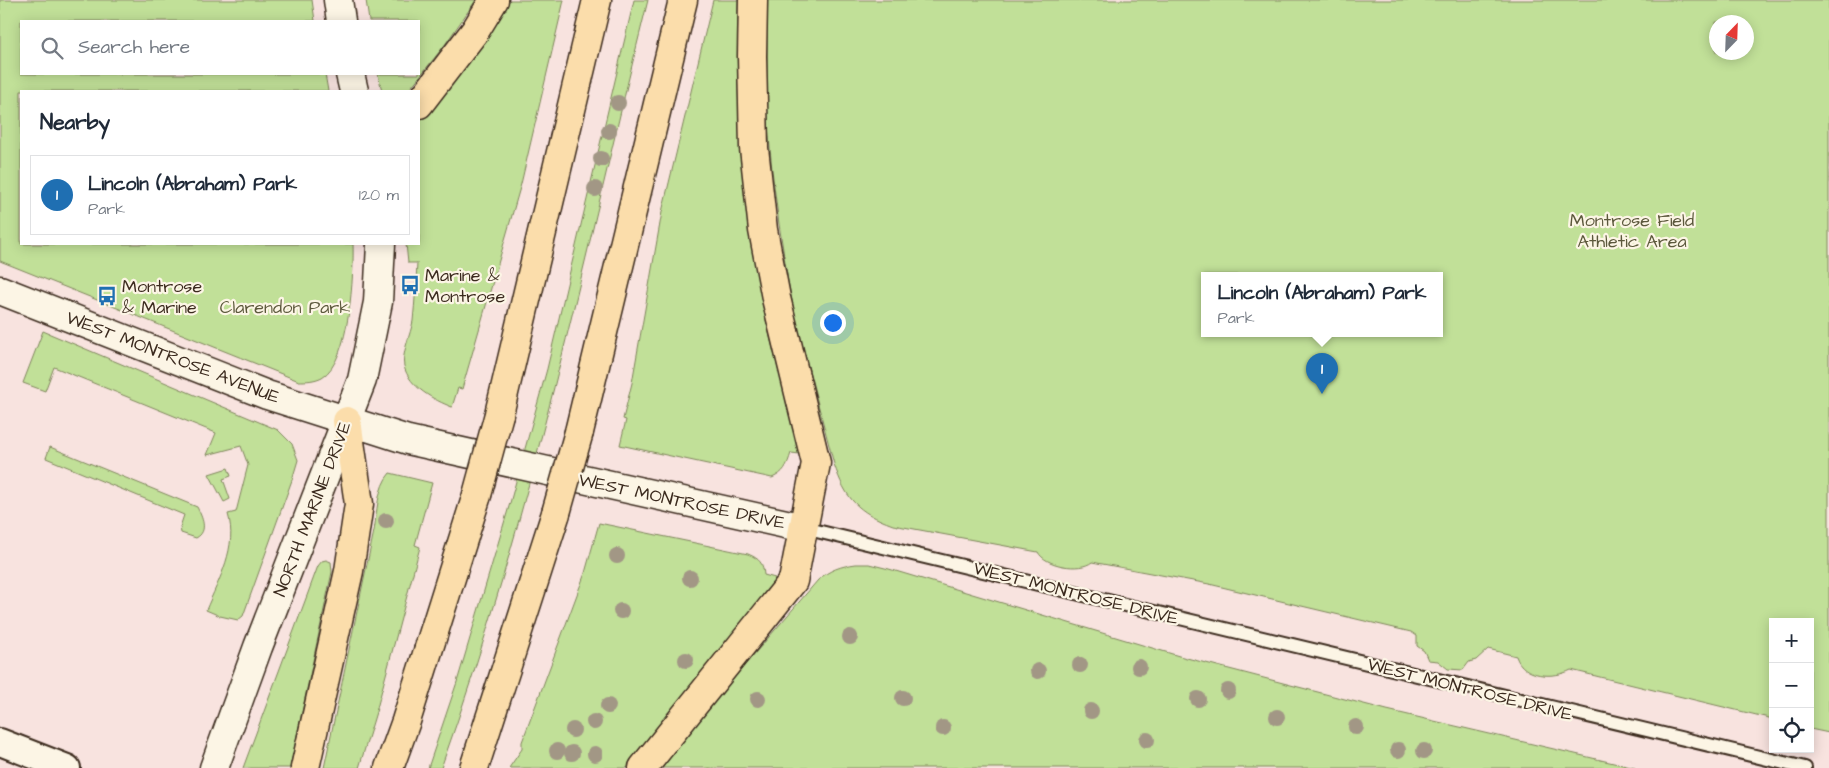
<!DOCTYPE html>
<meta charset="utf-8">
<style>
body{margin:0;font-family:"Architects Daughter",sans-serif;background:#f2f2f3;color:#1f2937}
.controls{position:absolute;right:15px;bottom:15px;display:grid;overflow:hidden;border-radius:0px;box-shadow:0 2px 12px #0003}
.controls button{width:45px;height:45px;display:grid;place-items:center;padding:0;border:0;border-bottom:1px solid #e0e1e3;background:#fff;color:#1f2937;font:25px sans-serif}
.compass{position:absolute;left:1709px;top:15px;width:45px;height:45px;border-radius:50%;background:#fff;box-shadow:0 2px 12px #0003;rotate:23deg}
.you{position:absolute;left:832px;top:322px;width:18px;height:18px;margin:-12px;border:4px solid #fff;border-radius:50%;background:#1a73e8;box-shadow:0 0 0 8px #1a73e833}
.badge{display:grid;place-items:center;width:32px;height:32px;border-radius:50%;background:#1f6fb2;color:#fff;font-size:16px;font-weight:700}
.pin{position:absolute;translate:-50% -41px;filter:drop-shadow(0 1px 2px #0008)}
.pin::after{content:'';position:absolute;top:26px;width:18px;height:15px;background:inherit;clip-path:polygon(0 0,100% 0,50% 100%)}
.popup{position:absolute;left:1201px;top:272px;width:242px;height:65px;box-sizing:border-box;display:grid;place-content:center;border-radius:0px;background:#fff;filter:drop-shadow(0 1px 4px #0005);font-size:16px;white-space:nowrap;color:#747a83}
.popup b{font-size:19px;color:#1f2937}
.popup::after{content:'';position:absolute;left:50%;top:100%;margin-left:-10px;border:10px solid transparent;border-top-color:#fff}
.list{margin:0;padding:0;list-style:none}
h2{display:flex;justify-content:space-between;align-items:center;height:65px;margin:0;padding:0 20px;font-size:21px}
h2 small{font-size:16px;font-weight:400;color:#747a83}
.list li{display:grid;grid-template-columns:32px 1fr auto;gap:15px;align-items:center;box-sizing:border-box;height:80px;margin:0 10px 10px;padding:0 10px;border:1px solid #e0e1e3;border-radius:0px}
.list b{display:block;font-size:19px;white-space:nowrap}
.list p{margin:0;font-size:16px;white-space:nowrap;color:#747a83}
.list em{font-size:16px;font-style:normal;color:#747a83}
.icon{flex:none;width:28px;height:28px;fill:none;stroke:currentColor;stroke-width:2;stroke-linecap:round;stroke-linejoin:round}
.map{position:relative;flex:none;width:1829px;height:768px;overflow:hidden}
.search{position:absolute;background:#fff;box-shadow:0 2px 12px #0003;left:20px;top:20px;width:400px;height:55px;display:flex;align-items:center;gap:12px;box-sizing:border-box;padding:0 18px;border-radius:0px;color:#747a83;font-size:19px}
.panel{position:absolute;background:#fff;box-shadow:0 2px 12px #0003;left:20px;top:90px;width:400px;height:155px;border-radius:0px}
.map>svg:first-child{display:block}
.green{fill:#c1e098;stroke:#7e855b;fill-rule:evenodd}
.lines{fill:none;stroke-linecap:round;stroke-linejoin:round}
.lane-casing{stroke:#3b2a1e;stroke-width:16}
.street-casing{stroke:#3b2a1e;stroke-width:30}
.secondary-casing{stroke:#3b2a1e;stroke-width:31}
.highway-casing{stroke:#3b2a1e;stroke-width:31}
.lane{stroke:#fcf5e5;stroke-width:12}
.street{stroke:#fcf5e5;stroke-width:26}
.secondary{stroke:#fcf5e5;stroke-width:28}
.highway{stroke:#fbddab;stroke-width:28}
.highway-bridge-casing{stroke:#3b2a1e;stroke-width:31;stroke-linecap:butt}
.highway-bridge{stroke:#fbddab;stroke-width:28}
.tree{fill:#a29785}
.labels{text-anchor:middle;stroke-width:4.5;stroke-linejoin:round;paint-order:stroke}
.park-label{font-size:18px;fill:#5c583c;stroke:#fcf5e5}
.poi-label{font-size:18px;fill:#3b2a1e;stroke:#fcf5e5;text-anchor:start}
.street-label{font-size:18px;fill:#3b2a1e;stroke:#fcf5e5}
</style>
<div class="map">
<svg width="1829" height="768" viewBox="0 0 1829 768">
<rect width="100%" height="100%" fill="#f8e3df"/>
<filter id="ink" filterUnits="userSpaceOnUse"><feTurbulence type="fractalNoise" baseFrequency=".02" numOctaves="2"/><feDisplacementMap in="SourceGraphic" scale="10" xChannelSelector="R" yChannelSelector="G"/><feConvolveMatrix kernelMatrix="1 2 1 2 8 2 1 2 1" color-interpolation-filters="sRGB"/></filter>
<g filter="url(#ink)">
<g class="green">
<path d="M0,0h312l3,21h-294v53h304l3,17h-307v153h332c1,28 -3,118 -31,133 -8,4 -16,4 -23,4l-299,-120z"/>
<path d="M366,0h110l-32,46 -36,45h-26l-4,-17h41v-53h-50z"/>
<path d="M510,0h54l-43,184 -59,205 -4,-1 -6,19c-18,-7 -43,-20 -48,-41 -3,-11 7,-33 9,-45 2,-19 3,-38 4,-58h-9l-2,-19h13v-122c33,-38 66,-78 91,-122z"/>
<path d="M634,0h14c-64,257 -117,518 -207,768h-13l29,-86 53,-179 37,-134z"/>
<path d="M713,0h25c-3,101 4,202 24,301 10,50 25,98 38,147v6l-9,-1c-4,13 -7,20 -19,25l-152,-33 6,-25 -3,-1 9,-36 30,-171z"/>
<path d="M767,0h1062v733l-19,-4v-107h-37v97l-202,-49c-17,9 -48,8 -55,-14l-28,-7 -12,11 -7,2 -6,8 -15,-1 -10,-8 -10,-1 -4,-9 -7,-5v-10l-6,-4 -202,-48 -117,-22c-12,10 -47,4 -54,-10l-145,-27c-36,-13 -47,-26 -59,-61l-37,-139 -9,-44 -9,-57 -7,-54 -5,-56zM1716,22h30v30h-30zM1204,275h236v58h-236z"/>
<path d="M43,331l235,99 14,14 6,16 -6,20 -49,136 -5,4 -18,-4 -14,-6c13,-31 32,-63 22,-96l8,-2 12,-47 -7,-19 -34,9 9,-22 -162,-66 -9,24 -22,-8z"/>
<path d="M50,447l147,60c5,10 12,24 -1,31l-15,-5 -1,-6 4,-12 -138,-57z"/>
<path d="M228,468l3,8 -8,3 7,20 -6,3 -15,-28z"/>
<path d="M390,473l42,10 -17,62 5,2 -44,165 -17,56h-35l50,-237c3,-18 3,-44 16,-58z"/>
<path d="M599,523l149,31c12,5 15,9 16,21l11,3 -3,8 -54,67 1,2 -13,25 -15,6 -64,82h-118l13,-19v-7l63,-169z"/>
<path d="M326,560l5,2 1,10 -42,196h-47l75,-202 4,-5z"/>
<path d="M856,564h13l20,5 290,87 208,54 248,58h-973l45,-59 111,-129c11,-10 23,-14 38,-16z"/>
</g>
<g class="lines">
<defs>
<path id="lane" d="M804,528l1001,240"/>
<path id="street" d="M0,742l67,26"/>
<g id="secondary">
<path d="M338,0l3,21"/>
<path d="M350,74l4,17"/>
<path d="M0,290l267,105 141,45 396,88"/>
<path d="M214,768l44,-121 104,-267 16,-78 3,-58"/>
</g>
<g id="highway">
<path d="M419,104l56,-73 19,-31"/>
<path d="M499,414l98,-414"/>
<path d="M579,432l104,-432"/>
<path d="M305,768l44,-197 10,-67 -12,-83"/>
<path d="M389,768l17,-47 71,-226"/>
<path d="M474,768l82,-255"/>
<path d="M643,768l150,-187 23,-118 -40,-165 -13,-68 -9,-82 -2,-92 1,-56"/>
</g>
</defs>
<use href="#lane" class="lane-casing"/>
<use href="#street" class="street-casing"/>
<use href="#secondary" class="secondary-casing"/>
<use href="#highway" class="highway-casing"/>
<use href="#lane" class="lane"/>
<use href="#street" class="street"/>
<use href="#secondary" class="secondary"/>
<use href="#highway" class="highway"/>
<defs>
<g id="highway-bridge">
<path d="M477,495l22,-81"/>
<path d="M556,513l23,-81"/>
</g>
</defs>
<use href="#highway-bridge" class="highway-bridge-casing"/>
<use href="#highway-bridge" class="highway-bridge"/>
</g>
<g class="tree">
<circle cx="618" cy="103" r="8"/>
<circle cx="609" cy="131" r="8"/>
<circle cx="601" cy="159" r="8"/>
<circle cx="595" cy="189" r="8"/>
<circle cx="386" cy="521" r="8"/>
<circle cx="617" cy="556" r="8"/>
<circle cx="690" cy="578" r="8"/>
<circle cx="621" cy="611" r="8"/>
<circle cx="850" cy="637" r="8"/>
<circle cx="686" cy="660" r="8"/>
<circle cx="1080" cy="665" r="8"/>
<circle cx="1139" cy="667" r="8"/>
<circle cx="1038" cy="671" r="8"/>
<circle cx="1228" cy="691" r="8"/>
<circle cx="903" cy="698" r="8"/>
<circle cx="758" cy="699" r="8"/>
<circle cx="1198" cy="699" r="8"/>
<circle cx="608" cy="706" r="8"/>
<circle cx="1091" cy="711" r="8"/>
<circle cx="1277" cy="717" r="8"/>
<circle cx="594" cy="722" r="8"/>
<circle cx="1356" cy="727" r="8"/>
<circle cx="943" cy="728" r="8"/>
<circle cx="573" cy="730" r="8"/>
<circle cx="1147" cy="740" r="8"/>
<circle cx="1398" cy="750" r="8"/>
<circle cx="557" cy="751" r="8"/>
<circle cx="1424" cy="751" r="8"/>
<circle cx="572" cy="753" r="8"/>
<circle cx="595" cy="754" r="8"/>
</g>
</g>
<defs>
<symbol id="bus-bare" viewBox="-9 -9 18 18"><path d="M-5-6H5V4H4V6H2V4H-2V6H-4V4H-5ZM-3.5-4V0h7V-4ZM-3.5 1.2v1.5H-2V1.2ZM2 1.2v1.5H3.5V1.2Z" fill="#1f6fb2" stroke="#fcf5e5" stroke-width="2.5" paint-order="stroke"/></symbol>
</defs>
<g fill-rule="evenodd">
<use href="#bus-bare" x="396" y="271" width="28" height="28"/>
<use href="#bus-bare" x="93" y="282" width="28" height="28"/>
</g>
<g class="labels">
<g class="park-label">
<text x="1632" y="226">Montrose Field<tspan x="1632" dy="21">Athletic Area</tspan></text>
<text x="285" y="313">Clarendon Park</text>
</g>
<g class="poi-label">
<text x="425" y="281">Marine &amp;<tspan x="425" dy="21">Montrose</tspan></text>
<text x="122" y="292">Montrose<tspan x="122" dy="21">&amp; Marine</tspan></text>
</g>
<g class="street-label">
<text transform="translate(173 357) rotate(21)" y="6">WEST MONTROSE AVENUE</text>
<text transform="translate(682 501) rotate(12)" y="6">WEST MONTROSE DRIVE</text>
<text transform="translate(312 509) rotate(-69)" y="6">NORTH MARINE DRIVE</text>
<text transform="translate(1076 593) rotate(14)" y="6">WEST MONTROSE DRIVE</text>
<text transform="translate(1470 689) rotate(14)" y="6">WEST MONTROSE DRIVE</text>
</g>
</g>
</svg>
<div class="controls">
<button>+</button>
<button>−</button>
<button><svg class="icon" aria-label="locate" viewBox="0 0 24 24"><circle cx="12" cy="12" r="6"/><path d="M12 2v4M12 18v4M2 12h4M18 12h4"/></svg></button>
</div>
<svg class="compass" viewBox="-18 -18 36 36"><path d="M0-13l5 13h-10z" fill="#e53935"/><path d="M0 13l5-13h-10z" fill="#747a83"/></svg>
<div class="you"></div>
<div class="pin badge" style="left:1322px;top:394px">1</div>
<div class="popup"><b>Lincoln (Abraham) Park</b>Park</div>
<div class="search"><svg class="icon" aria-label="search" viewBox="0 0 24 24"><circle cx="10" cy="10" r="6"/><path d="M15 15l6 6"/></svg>Search here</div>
<section class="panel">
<h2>Nearby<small></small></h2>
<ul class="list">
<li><span class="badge">1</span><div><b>Lincoln (Abraham) Park</b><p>Park</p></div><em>120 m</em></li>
</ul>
</section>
</div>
